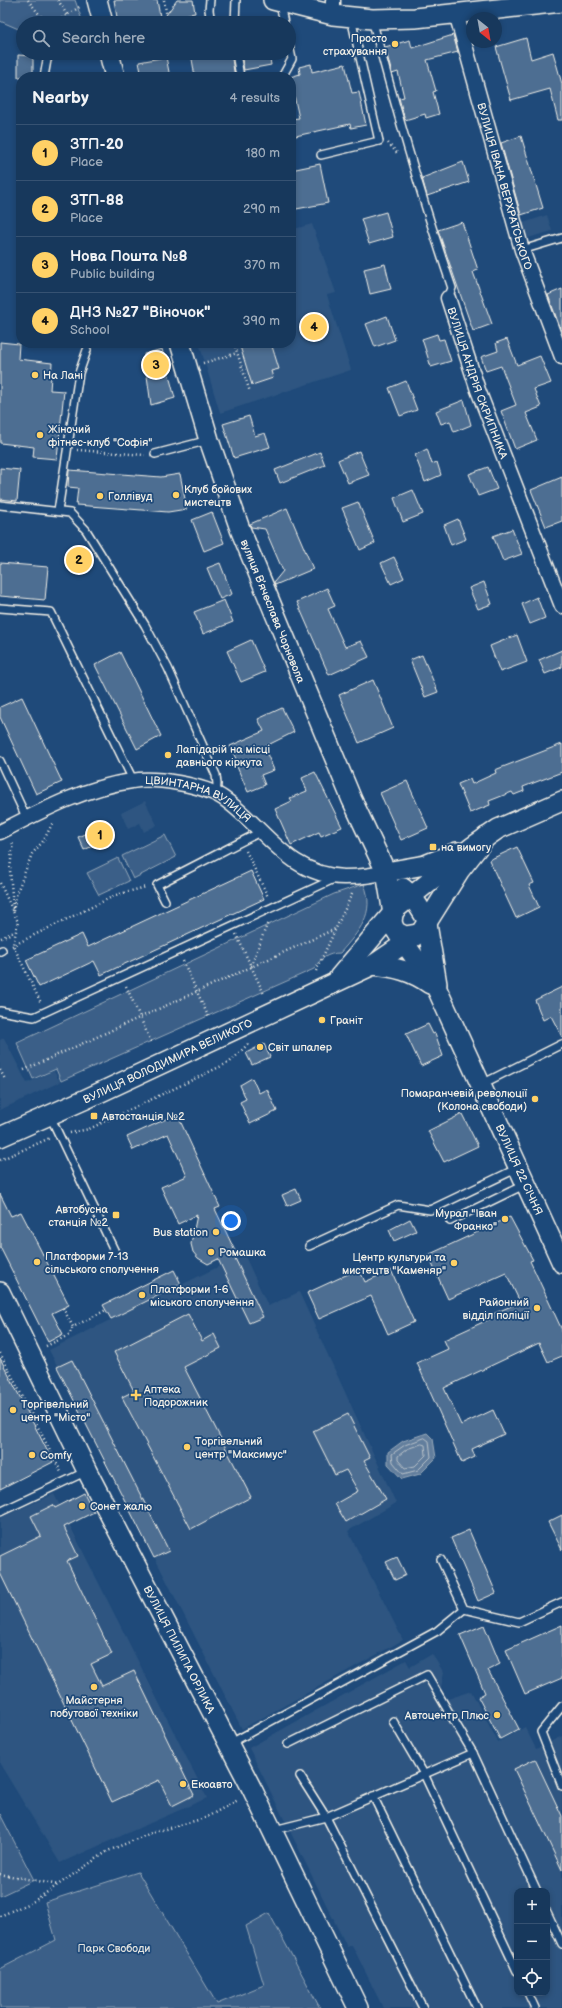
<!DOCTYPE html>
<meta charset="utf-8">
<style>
body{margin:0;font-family:"Balsamiq Sans",sans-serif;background:#203f62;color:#f1f3f6}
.controls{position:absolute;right:12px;bottom:12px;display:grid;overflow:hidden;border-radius:8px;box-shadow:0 2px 6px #0003}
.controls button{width:36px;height:36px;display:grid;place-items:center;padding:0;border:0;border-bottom:1px solid #365272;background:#17385c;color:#f1f3f6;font:20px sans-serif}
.compass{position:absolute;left:466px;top:12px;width:36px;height:36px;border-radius:50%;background:#17385c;box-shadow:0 2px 6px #0003;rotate:149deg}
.you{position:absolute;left:231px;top:1221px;width:14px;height:14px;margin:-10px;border:3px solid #fff;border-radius:50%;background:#1a73e8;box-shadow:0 0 0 6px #1a73e833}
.badge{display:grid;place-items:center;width:26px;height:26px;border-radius:50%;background:#ffd166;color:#111;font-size:13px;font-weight:700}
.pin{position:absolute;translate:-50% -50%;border:2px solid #fff;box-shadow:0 1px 4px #0006}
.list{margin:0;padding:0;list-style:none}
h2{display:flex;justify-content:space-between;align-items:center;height:52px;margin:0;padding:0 16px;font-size:17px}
h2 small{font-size:13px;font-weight:400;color:#9eacbb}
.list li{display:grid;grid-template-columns:26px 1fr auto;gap:12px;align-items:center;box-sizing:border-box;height:56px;padding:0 16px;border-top:1px solid #365272}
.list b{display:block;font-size:15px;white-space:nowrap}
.list p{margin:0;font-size:13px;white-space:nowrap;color:#9eacbb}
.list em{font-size:13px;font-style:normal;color:#9eacbb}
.icon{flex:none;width:22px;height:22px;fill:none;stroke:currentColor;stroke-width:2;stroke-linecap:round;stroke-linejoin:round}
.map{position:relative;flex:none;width:562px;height:2008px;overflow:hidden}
.search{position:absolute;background:#17385c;box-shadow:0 2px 6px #0003;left:16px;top:16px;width:280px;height:44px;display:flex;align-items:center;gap:10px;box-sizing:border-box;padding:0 14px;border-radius:22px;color:#9eacbb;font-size:15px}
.panel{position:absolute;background:#17385c;box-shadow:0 2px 6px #0003;left:16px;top:72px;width:280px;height:276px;border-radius:16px}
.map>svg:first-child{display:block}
.built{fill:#2d5581;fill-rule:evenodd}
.green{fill:#3a5f88;stroke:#97a8b8}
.water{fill:#627e9d;stroke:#9cacbb}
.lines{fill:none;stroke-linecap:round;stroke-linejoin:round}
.shore{stroke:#bac3ca;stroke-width:1}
.building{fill:#4d6e92;stroke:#f4f1e8}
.lane-casing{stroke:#f4f1e8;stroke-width:10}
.street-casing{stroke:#f4f1e8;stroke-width:17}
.secondary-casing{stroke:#f4f1e8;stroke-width:22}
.path{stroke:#f4f1e8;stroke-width:2.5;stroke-dasharray:1 3;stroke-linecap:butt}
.lane{stroke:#1f4a7a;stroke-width:7}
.street{stroke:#1f4a7a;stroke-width:14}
.secondary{stroke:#1f4a7a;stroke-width:19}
.poi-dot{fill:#ffd166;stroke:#1f4a7a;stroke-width:1.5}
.labels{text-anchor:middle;stroke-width:3.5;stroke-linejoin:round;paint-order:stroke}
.poi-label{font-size:11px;fill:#f4f1e8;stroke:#1f4a7a;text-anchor:start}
.street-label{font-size:11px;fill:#f4f1e8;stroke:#1f4a7a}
.park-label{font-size:11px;fill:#e1e2de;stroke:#1f4a7a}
</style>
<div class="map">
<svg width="562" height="2008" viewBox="0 0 562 2008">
<rect width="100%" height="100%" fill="#1f4a7a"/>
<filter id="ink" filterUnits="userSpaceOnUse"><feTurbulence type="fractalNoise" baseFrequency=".025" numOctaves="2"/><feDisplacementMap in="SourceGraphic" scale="8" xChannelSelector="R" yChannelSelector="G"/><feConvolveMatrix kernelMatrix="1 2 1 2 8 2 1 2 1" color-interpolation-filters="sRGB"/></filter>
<g filter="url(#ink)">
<g class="built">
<path d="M547,215l5,16 -24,7 -5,-15z"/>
<path d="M312,224l24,69 -9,2 24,75 -131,43 -21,-70h92v-113z"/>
<path d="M145,801l12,24 -13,7 -4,-9 -12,6 -7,-16z"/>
<path d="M4,1038l23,45 27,-12 6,11 -60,28v-70z"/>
<path d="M244,1254l24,52 31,-14 97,211 -48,28 55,109 -161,89 -193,-379z"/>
<path d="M54,1494l153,304 -147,65 -60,-99v-246z"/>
<path d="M432,1654l12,19 -4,19 5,8 26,-9 27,51 27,-15 11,22 26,-13v272h-179l-31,-63 -5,2 -98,-199 157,-88 4,7zM517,1891h30v102h-30z"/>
</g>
<g class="green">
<path d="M0,0h75l8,23h-60v8l-23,-10z"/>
<path d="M165,835l11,22 -43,22 -11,-23z"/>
<path d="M118,858l11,23 -30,14 -12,-22z"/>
<path d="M364,884c12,30 -5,47 -24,69 -12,0 -21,6 -26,16l-253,112 -5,-12 -23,10 -16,-36 317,-149z"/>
<path d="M0,1814l34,66 -34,16z"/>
<path d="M138,1872l79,132 47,-19 -18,-59 23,-13 51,95h-320v-39l56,-29 -11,-38z"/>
</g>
<path class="water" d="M427,1433l6,6 3,19 -16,16 -18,5 -14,-15v-12l15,-11z"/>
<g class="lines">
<g class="shore">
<path d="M425,1438l4,3 2,16 -13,13 -15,4 -10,-12 -1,-8 13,-9z"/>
<path d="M422,1444l3,1 1,10 -11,11 -10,2 -7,-8v-4l9,-7z"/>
</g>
</g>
<g class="building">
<path d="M114,0h43l4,22 16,-22h16l2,13 -11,2 2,8h-68z"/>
<path d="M453,35l5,17 -31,8 9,31 -3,1 6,22 -13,4 -1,-4 -20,6 -6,-22 5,-1 -6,-25 -6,2 -7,-27 25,-7 2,8z"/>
<path d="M526,38l5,21 22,-7 9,32v36h-4l-8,-31 -39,11 -15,-53z"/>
<path d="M191,53h40l4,24h-40z"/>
<path d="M241,53h28l2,12 -27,5z"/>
<path d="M18,55l15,1v21h-15z"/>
<path d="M166,57l4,20h-28l-3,-15z"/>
<path d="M311,64l1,8 33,-8 7,29 7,-1 7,33 -15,3 -1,-4 -59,13v-18l8,-1 -9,-41 10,-3 -1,-7z"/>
<path d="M521,136l22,72 -22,7 -20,-72z"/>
<path d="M463,162l6,20 -42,14 -5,-18z"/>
<path d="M320,164l8,39 -37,7v-40z"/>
<path d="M386,212l7,25 -24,7 -8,-25z"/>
<path d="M462,222l16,48 -5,2 19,52 -19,7 -35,-101z"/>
<path d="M385,264l6,25 -21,5 -6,-25z"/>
<path d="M562,289v44l-14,-38z"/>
<path d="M387,316l8,24 -20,7 -9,-23z"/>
<path d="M437,334l2,6 5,-1 7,22 -20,6 -9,-28z"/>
<path d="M507,339l10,26 23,-9 11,27 -17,6 7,18 -15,6 11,27 -22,9 -14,-38 15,-6 -15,-39 -15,5 -5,-14 17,-6 -2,-8z"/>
<path d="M0,342l19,2 -1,15 34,4 -2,27 14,1 -7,68 -24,-2 1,-10 -34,-4z"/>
<path d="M239,343h32l8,26 -8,2 2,7 -21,7z"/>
<path d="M162,349l13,49 -24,7 -7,-51z"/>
<path d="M406,381l11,29 -17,6 -11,-28z"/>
<path d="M464,400l7,25 -17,7 -4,-11 -9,3 -5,-13z"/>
<path d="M249,416l6,20 10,-3 5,14 -36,11 -11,-34z"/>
<path d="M427,449l5,15 5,-2 4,13 -16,7 -10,-27z"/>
<path d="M359,451l10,24 -21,8 -10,-23z"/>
<path d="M320,452l5,13 -45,18 -5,-13z"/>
<path d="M488,467l9,22 -19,7 -9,-22z"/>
<path d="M0,468l20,2 -3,31 -17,-2z"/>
<path d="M69,470l92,7 19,-3 7,35 -19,3 -92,-7 2,-17 -10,-1z"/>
<path d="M562,477v44l-16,6 -15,-37z"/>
<path d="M413,490l10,24 -20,8 -9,-24z"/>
<path d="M358,502l17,41 -15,7 -18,-42z"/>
<path d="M287,508l26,61 -38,16 -1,-3 9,-11 -18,-42 -14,-2 -1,-3z"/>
<path d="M212,512l12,31 -20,8 -12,-31z"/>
<path d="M458,519l8,20 -15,6 -7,-20z"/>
<path d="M512,529l10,25 -19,7 -10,-25z"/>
<path d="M83,548l6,20 -13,4 -6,-21z"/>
<path d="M394,557l10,21 -13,6 -10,-21z"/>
<path d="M0,563l48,4 -3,33 -45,-4z"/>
<path d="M220,563l12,31 -12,5 -13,-31z"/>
<path d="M484,582l8,22 -14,5 -9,-21z"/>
<path d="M327,588l8,18 -7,3 17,38 16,-6 8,16 -40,18 -32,-73z"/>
<path d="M537,597l8,21 -15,6 -8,-20z"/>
<path d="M224,600l9,22 -30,12 -9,-22z"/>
<path d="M517,635l10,27 -27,10 -10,-26z"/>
<path d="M251,640l14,32 -24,10 -14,-31z"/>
<path d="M562,650v17l-17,7 -6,-14z"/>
<path d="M120,652l41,84 -24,13 -42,-84z"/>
<path d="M422,655l16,37 -13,5 -15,-37z"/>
<path d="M373,680l20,48 -34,15 -20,-48z"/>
<path d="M22,697l40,85 -26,12 -36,-77v-10z"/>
<path d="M282,708l12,24 -30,15 10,23 -13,5 4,10 -17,7 -14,-32 2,-1 -6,-13 34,-15 -6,-12z"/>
<path d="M562,744v28l-39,15 1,4 -10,4 -2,-3 -23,9 1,4 -20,8 -12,-29 12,-5 2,5 24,-11 -1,-3z"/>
<path d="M315,772l27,55 -21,9 -2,-4 -28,13 -16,-36 17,-8 -2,-3 17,-7 -5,-13z"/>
<path d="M407,781l21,47 -27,12 -21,-47z"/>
<path d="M108,823l6,13 -30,14 -6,-13z"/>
<path d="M517,847l17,36 -5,2 10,22 -23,11 -27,-58z"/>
<path d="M251,871l13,28 -163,76 -7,-14 -55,26 -13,-27 56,-26 6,13z"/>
<path d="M562,987v50l-11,-21 -8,4 -8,-20z"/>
<path d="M428,1024l5,10 2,-1 8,23 -22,10 -15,-32z"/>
<path d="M264,1044l6,13 -18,8 -6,-12z"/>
<path d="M252,1078l7,15 8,-4 10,22 -27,13 -10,-22 6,-3 -6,-14z"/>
<path d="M177,1114l43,93 -5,2 20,42 -3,1 31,65 -14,6 -31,-64 -10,5 -10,-6 -5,-6 -2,-8 6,-29 -19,9 -17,-37 26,-11 -19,-42 -35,16 -6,-13z"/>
<path d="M462,1114l16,32 -34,16 -16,-31z"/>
<path d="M296,1189l5,11 -14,6 -5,-11z"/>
<path d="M0,1194l11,22 10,-4 48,93 -17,8 11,21 -15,8 -48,-95z"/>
<path d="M510,1217l23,43 -3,1 32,69v26l-14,6 -9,-19 -95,45 17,37 32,-15 11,24 -32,15 3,8 -13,6 -45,-100 31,-14 -4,-9 50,-23 -1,-3 27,-12 -14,-29 -58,26 -20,-44z"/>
<path d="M410,1219l6,12 -22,10 -5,-11z"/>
<path d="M359,1269l6,13 26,-12 23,52 -26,12 -17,-38 -52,23 -12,-26z"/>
<path d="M174,1270l7,14 -70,35 -8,-14z"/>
<path d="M188,1314l14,27 12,-7 7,14 -37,19 67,130 -60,32 -69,-132 12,-6 -20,-39z"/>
<path d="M0,1358l53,104 -53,27z"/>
<path d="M72,1360l97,191 -15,7 -97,-191z"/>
<path d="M348,1414l22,44 -6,3 22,38 -40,23 -11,-18 23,-13 -12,-21 -11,5 -22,-44z"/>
<path d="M84,1493l10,19 -30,15 14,29 -11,5 45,93 -21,10 11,22 32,-15 60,124 -22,11 -13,-26 -47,22 -112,-229v-17l41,-20 -10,-20 22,-11 2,3z"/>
<path d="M562,1515v35l-14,-28z"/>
<path d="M469,1530l27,63 -18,8 -27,-63z"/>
<path d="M397,1557l9,18 -11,5 -9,-18z"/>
<path d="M484,1625l16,39 -12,6 31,59 -19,10 -22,-42 7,-4 -25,-58z"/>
<path d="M562,1625v53l-37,16 -19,-44z"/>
<path d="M535,1759l27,57v54l-48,-101z"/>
</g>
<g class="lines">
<defs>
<g id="lane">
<path d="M210,0l-1,10 2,13"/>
<path d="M280,4l4,19"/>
<path d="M372,19c24,91 50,181 80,269l-4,10"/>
<path d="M235,23l1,-23"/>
<path d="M236,53l4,24"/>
<path d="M44,77l3,-17 4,-7"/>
<path d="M282,77l10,-18 -3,-14"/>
<path d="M321,155l58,-14 -28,-123"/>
<path d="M522,250l40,-12"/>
<path d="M155,454l54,-14"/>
<path d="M0,505l70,8 16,17 59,95 23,43 48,107 1,9 -1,11"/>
<path d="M58,511l21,-138 8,-23"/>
<path d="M0,608l51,4 82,168"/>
<path d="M0,761l27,58"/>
<path d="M165,901l-8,-16 103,-53"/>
<path d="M0,951l2,-1"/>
<path d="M0,1011l34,6 302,-139"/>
<path d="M482,1084l80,-40"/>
<path d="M50,1116l65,136"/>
<path d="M450,1221l76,-37"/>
<path d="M309,1246l89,-41 32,5 88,-42"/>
<path d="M0,1512l87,-41"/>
<path d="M441,1560l23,49 55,13 43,-20"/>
<path d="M562,1706l-21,26 21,54"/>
<path d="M393,1721l31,53 93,197"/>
<path d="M229,1744l208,-113 27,-22"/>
<path d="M288,1744l139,-69 46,78 64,138"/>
<path d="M300,1776l26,41 97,191"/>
<path d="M373,1796l104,212"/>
<path d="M274,1830l52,-13 147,-64"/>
<path d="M547,1912l15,32"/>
<path d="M528,1993l7,15"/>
</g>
<g id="street">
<path d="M333,0v15"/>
<path id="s1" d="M456,13l66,237 40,107"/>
<path id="s2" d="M448,298l30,92 84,216"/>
<path id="s3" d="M0,832c41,-21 86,-45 132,-51 23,-4 72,4 91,17 42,29 64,77 121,79 15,0 28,-1 42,-5"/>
</g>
<g id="secondary">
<path d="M97,0l6,23"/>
<path d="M273,0l60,15 39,4 43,-1 147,-16"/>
<path d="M109,53l6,24"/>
<path d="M180,343l29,97 31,89 112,271 34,72 7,42 -1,8 2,6 3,4 8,4 12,-2"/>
<path d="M386,872l39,-7 32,-13"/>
<path d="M403,888l9,8 14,22 11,66"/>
<path id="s4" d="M398,934l39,55 125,274"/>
<path d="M373,965c22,2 39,6 57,19"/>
<path d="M339,977l58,-69 75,-61 26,-18 64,-28"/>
<path id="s5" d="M0,1137l86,-38 287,-134 48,-33 39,-62 26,-33"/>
<path id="s6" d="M0,1292l87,179 166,320 105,217"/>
</g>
</defs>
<use href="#lane" class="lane-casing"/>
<use href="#street" class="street-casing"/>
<use href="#secondary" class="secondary-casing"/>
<g class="path">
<path d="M28,0l18,23"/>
<path d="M58,0l9,15"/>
<path d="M164,0l4,23"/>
<path d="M55,23l26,-17"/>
<path d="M388,143l9,10"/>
<path d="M234,343l16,49"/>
<path d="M203,363l34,-10"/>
<path d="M77,450l68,5"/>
<path d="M246,851l22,46"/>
<path d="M0,883l18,39 -5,23 28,58"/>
<path d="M13,908l-3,-38 3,-29"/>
<path d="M13,911l4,-19 15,-38 12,-14 9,-18"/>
<path d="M236,934l28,60"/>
<path d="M1,938l13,-6"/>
<path d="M12,946l104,-51 30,-8"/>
<path d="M183,961l26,57"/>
<path d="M251,966l17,-44"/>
<path d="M316,971l37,-79"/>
<path d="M126,986l26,58"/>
<path d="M0,1070l5,9"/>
<path d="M24,1070l311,-141"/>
<path d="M70,1133l19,-4 141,-67 18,-18"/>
<path d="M0,1160l50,-22"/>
<path d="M63,1308l10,19 33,-17"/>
<path d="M46,1346l23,-11 4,-8"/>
<path d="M0,1353l61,119"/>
<path d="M0,1874l59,11"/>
<path d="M0,1916l34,-15 74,-50 43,-18 54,-15 33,-18"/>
</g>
<use href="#lane" class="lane"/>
<use href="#street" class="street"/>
<use href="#secondary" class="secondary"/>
</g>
</g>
<g class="poi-dot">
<circle cx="395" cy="44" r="4"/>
<circle cx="35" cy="375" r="4"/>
<circle cx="40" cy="435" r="4"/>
<circle cx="176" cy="495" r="4"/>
<circle cx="100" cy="496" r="4"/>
<circle cx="168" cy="755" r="4"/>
<rect x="429" y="843" width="8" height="8" rx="2"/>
<circle cx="322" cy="1020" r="4"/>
<circle cx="260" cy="1047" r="4"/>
<circle cx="535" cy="1099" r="4"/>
<rect x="90" y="1112" width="8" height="8" rx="2"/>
<rect x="112" y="1211" width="8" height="8" rx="2"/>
<circle cx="505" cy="1219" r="4"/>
<circle cx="216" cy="1232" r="4"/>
<circle cx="211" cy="1252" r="4"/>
<circle cx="37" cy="1262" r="4"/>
<circle cx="454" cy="1263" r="4"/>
<circle cx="142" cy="1295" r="4"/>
<circle cx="537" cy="1308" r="4"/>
<path d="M134 1389h4v4h4v4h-4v4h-4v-4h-4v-4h4z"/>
<circle cx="13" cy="1410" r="4"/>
<circle cx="187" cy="1447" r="4"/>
<circle cx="32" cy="1455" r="4"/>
<circle cx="82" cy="1506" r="4"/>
<circle cx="94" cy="1687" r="4"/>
<circle cx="497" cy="1715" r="4"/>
<circle cx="183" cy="1784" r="4"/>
</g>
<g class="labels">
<g class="poi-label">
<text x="387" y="42" text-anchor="end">Просто<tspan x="387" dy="13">страхування</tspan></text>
<text x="43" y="379">На Лані</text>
<text x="48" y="433">Жіночий<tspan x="48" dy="13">фітнес-клуб "Софія"</tspan></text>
<text x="184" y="493">Клуб бойових<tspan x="184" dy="13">мистецтв</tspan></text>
<text x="108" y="500">Голлівуд</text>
<text x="176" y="753">Лапідарій на місці<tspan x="176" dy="13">давнього кіркута</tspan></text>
<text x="441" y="851">на вимогу</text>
<text x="330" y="1024">Граніт</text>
<text x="268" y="1051">Світ шпалер</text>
<text x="527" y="1097" text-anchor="end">Помаранчевій революції<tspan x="527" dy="13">(Колона свободи)</tspan></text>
<text x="102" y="1120">Автостанція №2</text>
<text x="108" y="1213" text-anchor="end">Автобусна<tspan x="108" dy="13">станція №2</tspan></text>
<text x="497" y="1217" text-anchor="end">Мурал "Іван<tspan x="497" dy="13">Франко"</tspan></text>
<text x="208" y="1236" text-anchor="end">Bus station</text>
<text x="219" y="1256">Ромашка</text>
<text x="45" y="1260">Платформи 7-13<tspan x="45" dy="13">сільського сполучення</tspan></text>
<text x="446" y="1261" text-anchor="end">Центр культури та<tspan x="446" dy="13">мистецтв "Каменяр"</tspan></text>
<text x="150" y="1293">Платформи 1-6<tspan x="150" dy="13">міського сполучення</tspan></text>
<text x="529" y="1306" text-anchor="end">Районний<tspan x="529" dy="13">відділ поліції</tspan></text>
<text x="144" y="1393">Аптека<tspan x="144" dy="13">Подорожник</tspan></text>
<text x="21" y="1408">Торгівельний<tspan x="21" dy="13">центр "Місто"</tspan></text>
<text x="195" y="1445">Торгівельний<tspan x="195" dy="13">центр "Максимус"</tspan></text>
<text x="40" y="1459">Comfy</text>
<text x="90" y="1510">Сонет жалю</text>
<text x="94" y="1704" text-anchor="middle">Майстерня<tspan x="94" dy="13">побутової техніки</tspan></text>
<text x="489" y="1719" text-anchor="end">Автоцентр Плюс</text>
<text x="191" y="1788">Екоавто</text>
</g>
<g class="street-label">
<text dy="4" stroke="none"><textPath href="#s1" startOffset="180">ВУЛИЦЯ ІВАНА ВЕРХРАТСЬКОГО</textPath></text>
<text dy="4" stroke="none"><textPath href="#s2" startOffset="90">ВУЛИЦЯ АНДРІЯ СКРИПНИКА</textPath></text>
<text transform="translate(273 611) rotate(68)" y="4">вулиця Вʼячеслава Чорновола</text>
<text dy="4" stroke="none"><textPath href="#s3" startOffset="213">ЦВИНТАРНА ВУЛИЦЯ</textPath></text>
<text dy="4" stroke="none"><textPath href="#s5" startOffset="184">ВУЛИЦЯ ВОЛОДИМИРА ВЕЛИКОГО</textPath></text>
<text dy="4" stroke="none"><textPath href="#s4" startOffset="266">ВУЛИЦЯ 22 СІЧНЯ</textPath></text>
<text dy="4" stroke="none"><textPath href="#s6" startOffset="400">ВУЛИЦЯ ПИЛИПА ОРЛИКА</textPath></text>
</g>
<g class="park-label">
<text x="114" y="1952">Парк Свободи</text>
</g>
</g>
</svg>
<div class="controls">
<button>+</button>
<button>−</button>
<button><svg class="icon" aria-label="locate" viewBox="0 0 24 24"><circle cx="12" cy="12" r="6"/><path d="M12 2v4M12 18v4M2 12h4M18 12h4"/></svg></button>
</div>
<svg class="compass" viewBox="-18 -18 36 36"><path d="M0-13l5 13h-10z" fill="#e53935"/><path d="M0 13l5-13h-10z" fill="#9eacbb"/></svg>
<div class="you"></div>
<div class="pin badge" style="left:100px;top:835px">1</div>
<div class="pin badge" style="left:79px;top:560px">2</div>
<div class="pin badge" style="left:156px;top:365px">3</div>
<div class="pin badge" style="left:314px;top:327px">4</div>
<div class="search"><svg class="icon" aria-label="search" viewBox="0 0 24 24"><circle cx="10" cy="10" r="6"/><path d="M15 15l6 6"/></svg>Search here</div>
<section class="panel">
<h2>Nearby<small>4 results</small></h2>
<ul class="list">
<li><span class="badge">1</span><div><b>ЗТП-20</b><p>Place</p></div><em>180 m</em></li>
<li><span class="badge">2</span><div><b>ЗТП-88</b><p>Place</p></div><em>290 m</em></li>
<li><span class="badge">3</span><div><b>Нова Пошта №8</b><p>Public building</p></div><em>370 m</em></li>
<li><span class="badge">4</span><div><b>ДНЗ №27 &quot;Віночок&quot;</b><p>School</p></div><em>390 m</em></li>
</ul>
</section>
</div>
